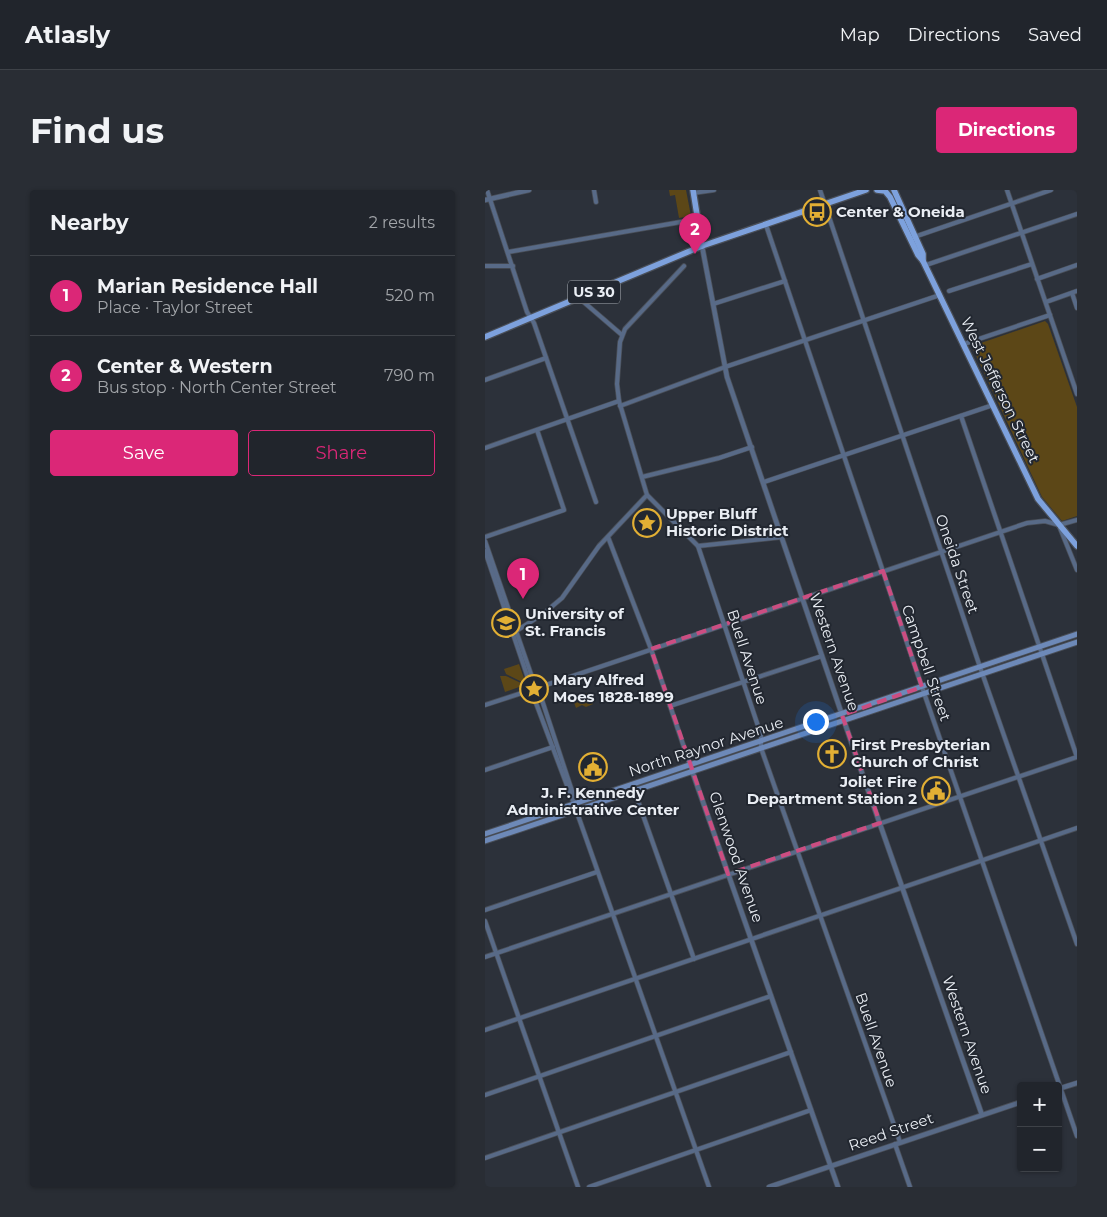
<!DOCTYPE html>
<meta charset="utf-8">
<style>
body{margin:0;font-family:Montserrat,sans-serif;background:#292d34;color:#f1f3f6}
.controls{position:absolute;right:15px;bottom:15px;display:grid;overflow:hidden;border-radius:5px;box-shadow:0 1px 4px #0004}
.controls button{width:45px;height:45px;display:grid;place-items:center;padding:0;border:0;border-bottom:1px solid #3e4248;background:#21252c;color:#f1f3f6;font:25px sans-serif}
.you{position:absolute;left:330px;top:531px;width:18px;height:18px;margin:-12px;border:4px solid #fff;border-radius:50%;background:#1a73e8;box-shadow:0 0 0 8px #1a73e833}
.badge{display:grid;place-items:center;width:32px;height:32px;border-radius:50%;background:#db2777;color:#fff;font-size:16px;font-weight:700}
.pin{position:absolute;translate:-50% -41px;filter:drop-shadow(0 1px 2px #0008)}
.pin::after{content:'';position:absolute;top:26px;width:18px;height:15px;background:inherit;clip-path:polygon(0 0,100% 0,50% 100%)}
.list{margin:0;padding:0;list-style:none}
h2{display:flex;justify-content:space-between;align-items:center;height:65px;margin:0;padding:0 20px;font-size:21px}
h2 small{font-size:16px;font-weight:400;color:#a2a5a9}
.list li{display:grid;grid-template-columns:32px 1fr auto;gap:15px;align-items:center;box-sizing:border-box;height:80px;padding:0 20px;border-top:1px solid #3e4248}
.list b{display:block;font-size:19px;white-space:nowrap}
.list p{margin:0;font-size:16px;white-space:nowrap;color:#a2a5a9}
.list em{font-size:16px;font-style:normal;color:#a2a5a9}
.actions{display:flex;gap:10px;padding:15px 20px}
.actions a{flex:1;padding:11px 0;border:1px solid #db2777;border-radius:5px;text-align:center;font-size:18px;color:#db2777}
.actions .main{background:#db2777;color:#fff}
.map{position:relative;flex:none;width:592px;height:997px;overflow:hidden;border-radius:5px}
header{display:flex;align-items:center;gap:30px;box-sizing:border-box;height:70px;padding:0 25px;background:#21252c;border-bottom:1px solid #3e4248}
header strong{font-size:24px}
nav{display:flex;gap:28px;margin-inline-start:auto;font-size:18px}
.intro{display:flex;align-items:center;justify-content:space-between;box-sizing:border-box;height:120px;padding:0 30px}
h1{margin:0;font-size:35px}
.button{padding:12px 22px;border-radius:5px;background:#db2777;color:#fff;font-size:18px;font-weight:700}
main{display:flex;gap:30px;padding:0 30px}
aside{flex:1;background:#21252c;border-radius:5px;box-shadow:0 1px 4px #0004}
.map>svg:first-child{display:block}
.green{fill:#5c4717}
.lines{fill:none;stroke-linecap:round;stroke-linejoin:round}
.minor-casing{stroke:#4a4f58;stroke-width:5.5}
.tertiary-casing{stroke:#4a4f58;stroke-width:6}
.secondary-casing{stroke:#4a4f58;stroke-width:7}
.primary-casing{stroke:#4a4f58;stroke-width:8}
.minor{stroke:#586a87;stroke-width:4}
.tertiary{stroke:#586a87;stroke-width:4.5}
.secondary{stroke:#6d89b8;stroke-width:5}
.primary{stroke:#7da1dd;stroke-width:5.5}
.marked{fill:none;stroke:#cc4d81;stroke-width:4;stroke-dasharray:10 6;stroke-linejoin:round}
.labels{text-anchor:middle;stroke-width:4;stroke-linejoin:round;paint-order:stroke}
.shield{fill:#222730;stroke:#adb2b8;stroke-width:1}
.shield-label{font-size:14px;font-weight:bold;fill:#e9edf3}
.poi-label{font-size:15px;font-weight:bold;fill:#e9edf3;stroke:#222730;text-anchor:start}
.street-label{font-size:15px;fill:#e9edf3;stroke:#222730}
</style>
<header>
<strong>Atlasly</strong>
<nav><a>Map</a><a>Directions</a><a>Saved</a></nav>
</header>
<div class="intro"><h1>Find us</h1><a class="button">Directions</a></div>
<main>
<aside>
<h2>Nearby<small>2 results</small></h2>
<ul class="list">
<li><span class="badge">1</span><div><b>Marian Residence Hall</b><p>Place · Taylor Street</p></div><em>520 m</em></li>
<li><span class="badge">2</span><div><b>Center &amp; Western</b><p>Bus stop · North Center Street</p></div><em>790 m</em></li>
</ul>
<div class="actions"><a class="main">Save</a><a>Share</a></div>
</aside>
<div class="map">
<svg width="592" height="997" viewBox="0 0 592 997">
<rect width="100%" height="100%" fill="#2c313a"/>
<g class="green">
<path d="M184,0h17l5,26 -12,2 -4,-23 -5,1z"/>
<path d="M560,131l3,3 29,83v109l-15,5 -20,-24 -69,-148 2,-4z"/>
<path d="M34,474l6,17 -3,1 -16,-8 -2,-5z"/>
<path d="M15,486h6l15,7 1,3 -17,6z"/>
<path d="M101,503l5,2 2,9 -7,3 -4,-2 -6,3 -3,-8z"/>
</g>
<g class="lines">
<defs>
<g id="minor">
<path d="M2,0l40,122 7,11 62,179"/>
<path d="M109,0l2,12"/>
<path d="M335,0l160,477 97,277"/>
<path d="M522,0l70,204"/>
<path d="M208,3l21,-3"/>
<path d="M281,35l156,462 155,449"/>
<path d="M429,47l137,-47"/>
<path d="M23,62l190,-33"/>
<path d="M441,75l151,-51"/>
<path d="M0,76h28"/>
<path d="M199,76l-59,63 -5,13 -3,42 2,17 28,94 51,51 63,189v13l139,394"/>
<path d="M552,89l40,-14"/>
<path d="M464,101l83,-27"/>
<path d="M587,103l5,15"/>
<path d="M94,108l43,37"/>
<path d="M561,112l31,-11"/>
<path d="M228,114l72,-23"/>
<path d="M479,154l86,-29"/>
<path d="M0,190l61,-22"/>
<path d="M135,216l105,-39 215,-72"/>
<path d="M476,226l116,341"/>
<path d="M0,258l134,-47"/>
<path d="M157,287l77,-19 33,-11"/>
<path d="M279,292l229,-77"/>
<path d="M574,335l18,-5"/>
<path d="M575,338l17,42"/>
<path d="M0,347l79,-27 -27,-80"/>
<path d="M123,347l43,112 39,116"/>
<path d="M0,351l49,142"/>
<path d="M213,356l84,-9"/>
<path d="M0,361l45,133"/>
<path d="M28,443l30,-19 19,-16 37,-52 48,-51"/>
<circle cx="49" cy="499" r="6"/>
<path d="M55,497l487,-164 18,-2 14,4"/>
<path d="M54,501l35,106v7"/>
<path d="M48,505l41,109 135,383"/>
<path d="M0,515l43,-14"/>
<path d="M185,516l152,-50"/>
<path d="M0,580l68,-23"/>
<path d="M147,594l62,175"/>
<path d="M0,720l112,-38"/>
<path d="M0,731l93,266"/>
<path d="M0,767l592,-200"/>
<path d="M0,840l592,-202"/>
<path d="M0,905l286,-99"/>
<path d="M410,954l15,43"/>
<path d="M0,968l306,-106"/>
<path d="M104,997l222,-77"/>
</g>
<g id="tertiary">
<path d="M0,10l44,-10"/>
<path d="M217,56l25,131 127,373 128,365"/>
<path d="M205,575l148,422"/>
<path d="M573,899l19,-6"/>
<path d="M284,997l252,-85"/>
</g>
<g id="secondary">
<path d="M0,644l592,-200"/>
<path d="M0,651l592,-199"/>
</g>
<g id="primary">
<path d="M208,0l9,56"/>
<path d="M392,0l8,1 5,6 28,58 5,6"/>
<path d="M409,0l29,64v7l115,238 39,47"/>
<path d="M0,147l217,-91 164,-56"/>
</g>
</defs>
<use href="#minor" class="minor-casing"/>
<use href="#tertiary" class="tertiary-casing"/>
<use href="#secondary" class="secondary-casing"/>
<use href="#primary" class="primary-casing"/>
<use href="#minor" class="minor"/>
<use href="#tertiary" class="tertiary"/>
<use href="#secondary" class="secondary"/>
<use href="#primary" class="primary"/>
</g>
<path class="marked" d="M398,381l39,116 -80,28 38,108 -152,51 -77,-225z"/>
<defs>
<symbol id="bus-ring" viewBox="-11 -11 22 22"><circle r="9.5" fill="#222730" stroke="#e2af34" stroke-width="1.5"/><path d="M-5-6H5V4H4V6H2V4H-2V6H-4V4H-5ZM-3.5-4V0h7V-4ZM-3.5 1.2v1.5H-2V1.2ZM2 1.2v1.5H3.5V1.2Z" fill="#e2af34"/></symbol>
<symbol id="sight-ring" viewBox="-11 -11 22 22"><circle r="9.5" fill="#222730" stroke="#e2af34" stroke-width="1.5"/><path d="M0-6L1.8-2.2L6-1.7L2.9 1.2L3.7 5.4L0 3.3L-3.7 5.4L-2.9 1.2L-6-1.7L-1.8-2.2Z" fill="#e2af34"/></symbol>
<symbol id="university-ring" viewBox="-11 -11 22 22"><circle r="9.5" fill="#222730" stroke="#e2af34" stroke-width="1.5"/><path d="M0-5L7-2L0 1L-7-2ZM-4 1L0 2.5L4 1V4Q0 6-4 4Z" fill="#e2af34"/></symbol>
<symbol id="church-ring" viewBox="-11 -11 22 22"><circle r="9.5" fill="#222730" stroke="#e2af34" stroke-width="1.5"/><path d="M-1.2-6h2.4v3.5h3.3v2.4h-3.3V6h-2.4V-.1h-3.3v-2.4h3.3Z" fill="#e2af34"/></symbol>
<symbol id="civic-ring" viewBox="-11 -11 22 22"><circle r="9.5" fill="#222730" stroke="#e2af34" stroke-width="1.5"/><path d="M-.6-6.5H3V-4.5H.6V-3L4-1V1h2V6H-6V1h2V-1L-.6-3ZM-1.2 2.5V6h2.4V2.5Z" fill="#e2af34"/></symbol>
</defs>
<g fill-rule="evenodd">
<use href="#bus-ring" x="316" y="6" width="32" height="32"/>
<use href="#sight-ring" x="146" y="317" width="32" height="32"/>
<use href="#university-ring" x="5" y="417" width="32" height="32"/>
<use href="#sight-ring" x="33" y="483" width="32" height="32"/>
<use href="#church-ring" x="331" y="548" width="32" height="32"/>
<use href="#civic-ring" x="92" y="561" width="32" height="32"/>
<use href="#civic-ring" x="435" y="585" width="32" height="32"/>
</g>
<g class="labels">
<rect class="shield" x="83" y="90.5" width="52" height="23" rx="4"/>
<g class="shield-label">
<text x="109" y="107">US 30</text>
</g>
<g class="poi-label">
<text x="351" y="27">Center &amp; Oneida</text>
<text x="181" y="329">Upper Bluff<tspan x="181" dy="17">Historic District</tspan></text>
<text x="40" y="429">University of<tspan x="40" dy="17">St. Francis</tspan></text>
<text x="68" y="495">Mary Alfred<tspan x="68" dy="17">Moes 1828-1899</tspan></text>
<text x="366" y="560">First Presbyterian<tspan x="366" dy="17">Church of Christ</tspan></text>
<text x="432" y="597" text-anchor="end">Joliet Fire<tspan x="432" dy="17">Department Station 2</tspan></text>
<text x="108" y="608" text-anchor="middle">J. F. Kennedy<tspan x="108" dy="17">Administrative Center</tspan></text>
</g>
<g class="street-label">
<text transform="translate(515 200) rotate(64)" y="5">West Jefferson Street</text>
<text transform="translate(472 374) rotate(71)" y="5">Oneida Street</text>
<text transform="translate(349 462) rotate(71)" y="5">Western Avenue</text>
<text transform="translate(262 467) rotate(72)" y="5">Buell Avenue</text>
<text transform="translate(441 473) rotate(71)" y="5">Campbell Street</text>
<text transform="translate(221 557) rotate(-18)" y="5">North Raynor Avenue</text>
<text transform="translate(251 667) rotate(71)" y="5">Glenwood Avenue</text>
<text transform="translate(482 845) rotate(71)" y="5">Western Avenue</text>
<text transform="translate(391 850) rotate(71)" y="5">Buell Avenue</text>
<text transform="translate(406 942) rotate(-19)" y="5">Reed Street</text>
</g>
</g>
</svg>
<div class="controls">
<button>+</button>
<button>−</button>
</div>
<div class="you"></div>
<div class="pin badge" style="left:38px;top:409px">1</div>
<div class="pin badge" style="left:210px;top:64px">2</div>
</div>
</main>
